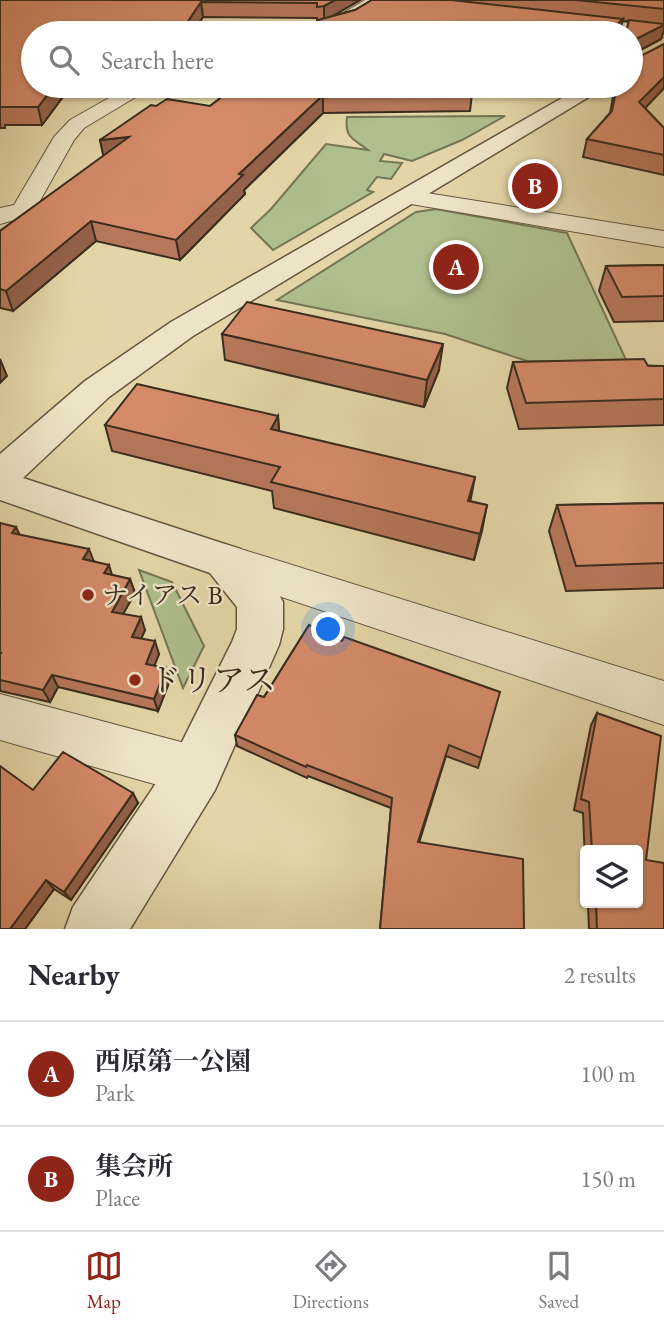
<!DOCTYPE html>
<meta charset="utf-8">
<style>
body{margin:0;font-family:"EB Garamond","Noto Serif JP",serif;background:#f2f2f3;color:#2b2b33}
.controls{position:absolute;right:21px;bottom:21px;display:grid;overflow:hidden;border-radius:7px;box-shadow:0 2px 5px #0004}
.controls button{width:63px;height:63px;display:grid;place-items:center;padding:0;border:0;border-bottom:2px solid #e1e1e2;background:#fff;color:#2b2b33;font:35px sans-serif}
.you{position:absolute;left:329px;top:630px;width:24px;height:24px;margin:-18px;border:5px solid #fff;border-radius:50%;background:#1a73e8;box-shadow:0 0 0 10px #1a73e833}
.badge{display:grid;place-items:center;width:46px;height:46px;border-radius:50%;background:#8f2418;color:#fff;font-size:23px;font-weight:700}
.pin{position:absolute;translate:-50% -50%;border:4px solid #fff;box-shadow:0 2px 7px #0006}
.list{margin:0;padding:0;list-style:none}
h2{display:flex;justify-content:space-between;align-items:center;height:91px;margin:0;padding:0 28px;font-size:30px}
h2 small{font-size:23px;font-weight:400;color:#7c7c81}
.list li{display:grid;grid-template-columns:46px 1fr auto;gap:21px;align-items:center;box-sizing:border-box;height:105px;padding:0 28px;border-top:2px solid #e1e1e2}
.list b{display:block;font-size:26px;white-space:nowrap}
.list p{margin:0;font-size:23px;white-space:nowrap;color:#7c7c81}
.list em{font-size:23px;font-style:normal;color:#7c7c81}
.icon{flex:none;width:38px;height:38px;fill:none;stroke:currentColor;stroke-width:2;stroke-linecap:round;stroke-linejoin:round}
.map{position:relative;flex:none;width:664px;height:929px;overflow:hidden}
.search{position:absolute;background:#fff;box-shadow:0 2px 5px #0004;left:21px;right:21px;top:21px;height:77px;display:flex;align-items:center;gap:18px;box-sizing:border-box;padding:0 24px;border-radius:38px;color:#7c7c81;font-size:26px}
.sheet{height:301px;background:#fff}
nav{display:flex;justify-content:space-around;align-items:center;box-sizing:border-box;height:98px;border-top:2px solid #e1e1e2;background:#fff;font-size:19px;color:#7c7c81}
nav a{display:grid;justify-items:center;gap:4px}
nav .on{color:#8f2418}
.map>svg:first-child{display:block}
.green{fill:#aebe8c;stroke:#747554;stroke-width:2}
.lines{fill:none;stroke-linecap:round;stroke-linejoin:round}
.minor-casing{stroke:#64563f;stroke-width:2}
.tertiary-casing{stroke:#64563f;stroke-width:3}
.minor{fill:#ede4c6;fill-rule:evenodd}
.tertiary{fill:#ede4c6;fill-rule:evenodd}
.wall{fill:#b6775a;stroke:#392c1c;stroke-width:2}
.shaded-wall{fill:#94614a;stroke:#392c1c;stroke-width:2}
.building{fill:#d48a69;stroke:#392c1c;stroke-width:2}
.poi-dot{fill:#8f2418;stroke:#ede4c6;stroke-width:2.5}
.labels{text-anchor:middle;stroke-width:5;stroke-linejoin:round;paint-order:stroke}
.poi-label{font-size:26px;fill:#392c1c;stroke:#ede4c6;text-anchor:start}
.near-poi-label{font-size:32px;fill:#392c1c;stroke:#ede4c6;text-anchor:start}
</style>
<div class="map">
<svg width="664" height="929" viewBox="0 0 664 929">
<rect width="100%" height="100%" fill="#e3d5a7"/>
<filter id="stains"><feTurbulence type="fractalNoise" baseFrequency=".00286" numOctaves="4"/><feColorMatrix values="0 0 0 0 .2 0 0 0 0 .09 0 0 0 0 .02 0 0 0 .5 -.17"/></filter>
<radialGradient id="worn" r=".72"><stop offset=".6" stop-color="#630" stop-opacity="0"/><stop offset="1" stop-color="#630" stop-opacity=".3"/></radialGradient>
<g class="green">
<path d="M505,116l-43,24 -50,21 -28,-7 -4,7 22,2 -11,16 -14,-2 -10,13 6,2 -100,58 -22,-22 20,-19 55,-65 42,6c-14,-11 -24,-12 -21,-33z"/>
<path d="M436,209l131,24 60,129 -100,-1 -82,-27 -168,-34 139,-88z"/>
<path d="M139,570l33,12 32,64 -21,42z"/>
</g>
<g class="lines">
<defs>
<g id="minor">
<path d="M365,0h18c-35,42 -92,35 -141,33l8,-5 75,-4z"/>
<path d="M571,16l93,11v10l-99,-13v-6z"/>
<path d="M130,86h24l-70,42 -10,12 -42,75 -32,9v-16l14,-3 40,-68 16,-17z"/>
<path d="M408,190l256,41v16l-265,-45 -3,-5 3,-5z"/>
<path d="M225,544l439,137v44l-454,-152 -6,-12 6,-12z"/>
<path d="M0,694l196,52 18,7 7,18 -7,18 -18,7 -196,-56z"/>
</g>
<path id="tertiary" d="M583,86h24l-414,250 -84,61 -86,81 217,71 36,40 7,13v27l-4,16 -64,145 -85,139h-65l8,-22 104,-155 55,-110 5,-13v-22l-27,-34 -210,-73v-46l85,-73 86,-59z"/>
</defs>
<use href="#minor" class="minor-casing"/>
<use href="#tertiary" class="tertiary-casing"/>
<use href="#minor" class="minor"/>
<use href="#tertiary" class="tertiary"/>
</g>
<g class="wall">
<path d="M0,0h360l-27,16 22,-6 17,-10h292v30l-3,9 -28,15v2l31,32 -19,20 19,20v47l-81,-18 4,-18 23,-26 5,-27h16v-53h-5l3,-12 -312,1v-4l-114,-1 -11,16h-159v53h38l-29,39h-37v3h-5z"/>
<path d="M236,86h301l-2,5 -64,-1 1,4 -2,17 -147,2 -79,77 1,4 -65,66 -84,-19 -83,70 -13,-3v-77l104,-75 -4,-16 56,-34h54z"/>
<path d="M664,265v56l-50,1 -15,-31 7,-25z"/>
<path d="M222,334l217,36 -15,37 -199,-47z"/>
<path d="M513,362l151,4v59l-145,4 -12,-41z"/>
<path d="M278,416l1,15 191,70 17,4 -13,55 -200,-52 -2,-17 -160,-40 -7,-26z"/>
<path d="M664,503v85l-98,3 -17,-60 8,-26z"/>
<path d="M0,523l20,12 74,26 18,14 18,4 5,14 -12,21 22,16 -4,9 18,15 -5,12 12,2 4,12 -12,31 -100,-24 -8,15 -50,-11z"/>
<path d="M309,625l172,133 -3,10 -32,-12 -27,87 105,86h-144l11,-121 -83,-32 -1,2 -70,-32 -2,-11 29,-38z"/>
<path d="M597,713l49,147 18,69h-75l-1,-26h50v-53h-53v11l-2,-48 -9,-3 17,-85z"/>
<path d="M33,790l105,13 -67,97 -17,-11 -29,40z"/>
</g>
<g class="shaded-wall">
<path d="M335,0h25l-36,21v-15z"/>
<path d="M201,2l2,15 -11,16h-12z"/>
<path d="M623,19l-3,14h-13z"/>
<path d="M664,25v5l-3,9 -30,16 3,-15z"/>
<path d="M664,77v11l-30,32 5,-18z"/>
<path d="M54,86h17l-29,39 -4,-18z"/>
<path d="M323,95v18l-79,77 1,4 -65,66 -4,-20 63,-66z"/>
<path d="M129,137l-25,22 -4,-19z"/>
<path d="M91,221l5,20 -83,70 -7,-20z"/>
<path d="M443,344l-4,26 -15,37 3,-27z"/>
<path d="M0,359l7,17 -7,7z"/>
<path d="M278,416l2,27 -9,-14z"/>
<path d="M475,477l-5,26 -2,-2z"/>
<path d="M487,505l-5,26 -8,29 6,-26z"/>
<path d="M16,527l6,13 -10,-7z"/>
<path d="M89,549l5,13 -11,-3z"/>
<path d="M109,565l4,13 -9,-5z"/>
<path d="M130,579l5,14 -18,32 -5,-13z"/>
<path d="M141,617l4,13 -9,20 -4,-13z"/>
<path d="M155,641l4,13 -9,23 -4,-13z"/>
<path d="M166,668l4,12 -12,31 -4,-12z"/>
<path d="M52,675l6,12 -8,15 -7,-12z"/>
<path d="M133,793l5,10 -67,97 -7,-8z"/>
<path d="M46,880l8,9 -29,40h-15z"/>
</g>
<g class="building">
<path d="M0,0h335l-11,6 -7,1v-4l-116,-1 -21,31h-147v53h21l-16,21h-38z"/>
<path d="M372,0h79l172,19 -16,14h-289v-13l37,-10z"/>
<path d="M576,0h88v9z"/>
<path d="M629,20l35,4v1l-30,15 -1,16 4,2 27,-14v33l-25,25 25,26v27l-77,-16 25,-28 5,-25h14v-53h-5z"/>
<path d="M236,86h233l3,8 -149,1 -84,79 4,1 -67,65 -85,-19 -85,70 -6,-2v-58l129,-94 -29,3 51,-35 5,1 11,-7 43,7z"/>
<path d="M664,265v31l-42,1 -16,-31z"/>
<path d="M247,302l196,42 -16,36 -205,-46z"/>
<path d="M644,359l4,7h16v33l-138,4 -13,-41z"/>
<path d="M137,384l141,32 -7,13 204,48 -7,24 19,4 -7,29 -209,-52 9,-15 -175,-42z"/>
<path d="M664,503v60l-88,3 -19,-61z"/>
<path d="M0,523l16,4 -4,6 77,16 -6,10 26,6 -5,8 26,6 -18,33 29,5 -9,20 23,4 -9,23 20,4 -12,31 -102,-24 -9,15 -43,-10v-25l1,-2h-1z"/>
<path d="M309,625l33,16 2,-4 156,55 -19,66 -32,-13 -31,97 105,17 1,70h-144l12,-131 -85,-33 -1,2 -71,-32 22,-40 7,2z"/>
<path d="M597,713l64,23 -15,124 18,3v66h-67l-1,-26h42v-53h-46l-3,-48 -8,-3z"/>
<path d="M63,752l70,41 -69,99 -18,-12 -36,49h-10v-163l33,24z"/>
</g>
<g class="poi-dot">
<circle cx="88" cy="595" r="7"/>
<circle cx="135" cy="680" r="7"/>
</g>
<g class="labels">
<g class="poi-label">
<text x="102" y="604">ナイアス B</text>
</g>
<g class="near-poi-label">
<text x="149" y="691">ドリアス</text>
</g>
</g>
<rect width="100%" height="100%" filter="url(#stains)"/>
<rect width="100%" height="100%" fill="url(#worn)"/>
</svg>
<div class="controls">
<button><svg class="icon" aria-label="layers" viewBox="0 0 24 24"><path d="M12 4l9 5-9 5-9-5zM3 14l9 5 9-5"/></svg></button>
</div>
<div class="you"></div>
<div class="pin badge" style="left:456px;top:267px">A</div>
<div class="pin badge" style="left:535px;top:186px">B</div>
<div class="search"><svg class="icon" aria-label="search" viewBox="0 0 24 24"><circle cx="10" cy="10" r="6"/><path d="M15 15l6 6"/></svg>Search here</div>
</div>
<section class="sheet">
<h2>Nearby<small>2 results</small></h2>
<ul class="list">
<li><span class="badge">A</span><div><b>西原第一公園</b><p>Park</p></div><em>100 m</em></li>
<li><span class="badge">B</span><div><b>集会所</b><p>Place</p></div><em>150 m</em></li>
</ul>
</section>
<nav>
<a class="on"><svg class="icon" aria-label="map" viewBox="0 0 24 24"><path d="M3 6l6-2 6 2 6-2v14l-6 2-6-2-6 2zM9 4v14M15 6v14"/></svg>Map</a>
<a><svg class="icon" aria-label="directions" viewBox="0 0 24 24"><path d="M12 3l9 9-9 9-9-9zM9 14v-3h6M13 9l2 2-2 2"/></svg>Directions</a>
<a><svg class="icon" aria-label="saved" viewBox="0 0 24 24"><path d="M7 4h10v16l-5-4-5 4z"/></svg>Saved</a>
</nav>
